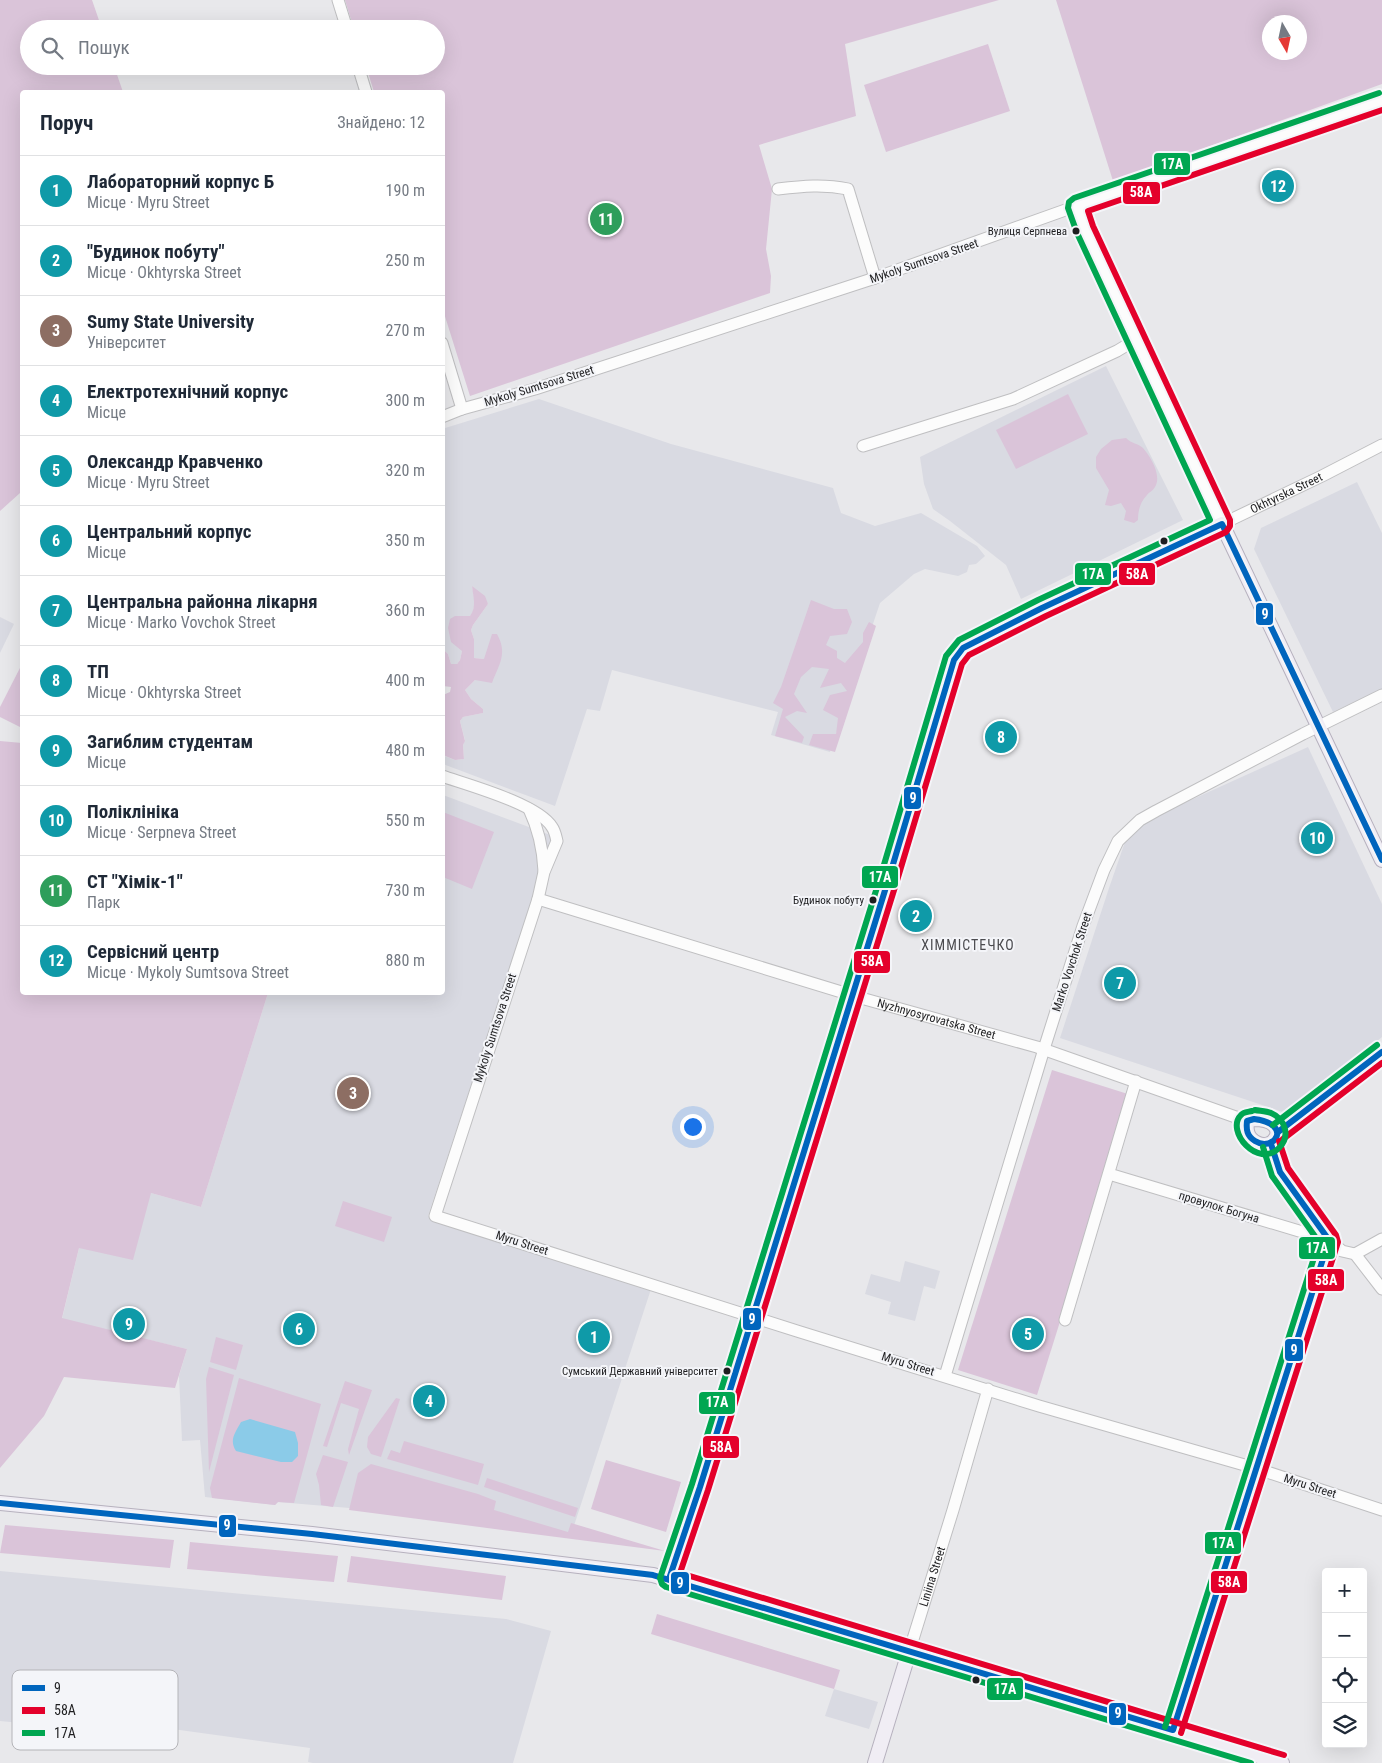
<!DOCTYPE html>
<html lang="uk">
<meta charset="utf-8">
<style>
body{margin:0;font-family:"Roboto Condensed",sans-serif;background:#f6f6f7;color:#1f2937}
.controls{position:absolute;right:15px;bottom:15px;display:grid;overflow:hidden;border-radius:5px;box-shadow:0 5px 20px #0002}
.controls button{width:45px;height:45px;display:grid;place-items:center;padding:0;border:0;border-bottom:1px solid #e0e1e3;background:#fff;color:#1f2937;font:25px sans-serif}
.compass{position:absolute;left:1262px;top:15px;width:45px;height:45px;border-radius:50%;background:#fff;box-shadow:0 5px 20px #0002;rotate:171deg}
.you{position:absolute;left:692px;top:1126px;width:18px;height:18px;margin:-12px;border:4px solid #fff;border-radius:50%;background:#1a73e8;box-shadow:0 0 0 8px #1a73e833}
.badge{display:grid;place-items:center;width:32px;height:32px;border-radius:50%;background:#0f766e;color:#fff;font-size:16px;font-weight:700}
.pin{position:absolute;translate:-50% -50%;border:2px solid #fff;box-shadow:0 1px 5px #0006}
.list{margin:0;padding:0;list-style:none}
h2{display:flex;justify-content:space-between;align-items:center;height:65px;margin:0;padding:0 20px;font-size:21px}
h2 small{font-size:16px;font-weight:400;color:#747a83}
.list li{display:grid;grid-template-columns:32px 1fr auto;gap:15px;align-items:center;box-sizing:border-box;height:70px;padding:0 20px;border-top:1px solid #e0e1e3}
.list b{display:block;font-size:19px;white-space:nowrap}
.list p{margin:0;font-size:16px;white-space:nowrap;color:#747a83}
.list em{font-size:16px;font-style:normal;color:#747a83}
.icon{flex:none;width:28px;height:28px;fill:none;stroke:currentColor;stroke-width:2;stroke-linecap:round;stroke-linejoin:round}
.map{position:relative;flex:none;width:1382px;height:1763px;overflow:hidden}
.search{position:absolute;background:#fff;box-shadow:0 5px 20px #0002;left:20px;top:20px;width:425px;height:55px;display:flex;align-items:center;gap:12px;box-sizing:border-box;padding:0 18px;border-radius:28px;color:#747a83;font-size:19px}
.panel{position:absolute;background:#fff;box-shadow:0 5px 20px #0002;left:20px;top:90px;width:425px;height:905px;border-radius:5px}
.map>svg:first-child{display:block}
.built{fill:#d9dae2}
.green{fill:#dac4d9;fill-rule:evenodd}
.water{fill:#8bcbe8}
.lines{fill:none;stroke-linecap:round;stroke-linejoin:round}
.minor-casing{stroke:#bfbfc1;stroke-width:13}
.major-casing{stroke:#b6b1be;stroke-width:16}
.minor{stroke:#fcfcfc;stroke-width:11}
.major{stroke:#f0edf4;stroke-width:14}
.bus-1-casing{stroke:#f4f5f9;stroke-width:10}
.bus-2-casing{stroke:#f4f5f9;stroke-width:10}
.bus-3-casing{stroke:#f4f5f9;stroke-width:10}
.bus-1{stroke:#0065bd;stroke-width:6}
.bus-2{stroke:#e4002b;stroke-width:6}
.bus-3{stroke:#00a651;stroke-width:6}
.bus-dot{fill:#1e1e20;stroke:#f4f5f9;stroke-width:2}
.labels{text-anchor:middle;stroke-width:4;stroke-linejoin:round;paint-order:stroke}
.bus-label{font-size:11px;fill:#1e1e20;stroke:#f4f5f9;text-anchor:end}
.street-label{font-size:12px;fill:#1e1e20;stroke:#f4f5f9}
.neighbourhood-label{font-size:14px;letter-spacing:1px;fill:#4b4b4f;stroke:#f4f5f9}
.key{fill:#f4f5f9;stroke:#b4b4b8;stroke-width:1}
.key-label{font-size:14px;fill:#1e1e20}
.line-badge{stroke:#f4f5f9;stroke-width:2}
.badge-label{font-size:14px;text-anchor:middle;font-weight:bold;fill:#fff}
</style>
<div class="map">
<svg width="1382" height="1763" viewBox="0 0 1382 1763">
<rect width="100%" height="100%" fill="#e8e8eb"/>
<g class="built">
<path d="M1106,366l77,154 -162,79 -15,-34 -56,-44 -17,-12 -9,-25 -4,-27z"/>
<path d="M539,399l132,45 162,44 8,25 34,13 46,-13 56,33 8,10 -9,8 -7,1 -2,7 -9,4 -33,-7 -11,5 -34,29 -50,149 -59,-17 7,-23 -166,-42 -12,41 -13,-2 -32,97 -112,-42 -1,-9 13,5 9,-1 -1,-14 2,-5 -5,-19 3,-4 20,-4v-4l-12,-10 -6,-9 10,-10 9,-21 -10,-1v-19l-3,-9 2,-5 15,-21 -16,-18 3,16 -2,10 -3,4h-15l7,35 -2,9 -3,4h-6l-3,-10 -5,-5 -1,-220z"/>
<path d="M1357,482l25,51v156l-49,23 -79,-163 7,-21z"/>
<path d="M0,617l14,7 -14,29z"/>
<path d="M1308,747l74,157v133l-93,77 -229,-76 49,-150 16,-46 15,-15 31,-18z"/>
<path d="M443,795l110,41 -125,380 223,73 -81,249 -197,-28 -95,-8 -3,3 -70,-8 -5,-57 -18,1 -3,-65 8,-27 -125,-30 17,-71 72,-55 50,14 67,-214 174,-1z"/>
<path d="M905,1261l35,10 -5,18 -11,-3 -9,35 -27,-7 3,-12 -26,-8 6,-20 29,8z"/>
<path d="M0,1571l506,48 45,12 -38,132h-200l-5,-1 2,-14 -174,-24 -2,10 -134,-13z"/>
<path d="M834,1689l44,13 -9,27 -44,-13z"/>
</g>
<g class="green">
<path d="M0,0h92l10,29h-73v37h85l9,26h-101v400l-2,1 -20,18z"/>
<path d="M345,0h654l-154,44 11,72 -97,29 13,44 -6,60 5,27 -1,17 -300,103 -27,-86 -1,-218h-68l-8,-26h70v-37h-82z"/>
<path d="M1056,0h326v84l-269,97zM1270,22h30v30h-30z"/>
<path d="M988,44l22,67 -124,41 -22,-67z"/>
<path d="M1068,394l20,40 -72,35 -20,-39z"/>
<path d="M1126,438c6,6 12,5 17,10 8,9 19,28 12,39 -2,4 -6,5 -8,8 -7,7 -9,16 -9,25l-4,3 -10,-3 2,-9 -5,-8 -10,3 -6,-1 4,-15 -13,-22v-11l5,-8 11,-9z"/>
<path d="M472,586l13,10 3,8 -15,21 -2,5 3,9v19l10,1 8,-25h5c11,20 2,30 -5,49l-17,-3 -10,10 6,9 12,10v4l-20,4 -3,4 5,20 -2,4 1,14 -9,1 -12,-5v-60l7,-3 1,-5 -8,-1v-37l5,5 3,10h6l3,-4 2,-9 -11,-9 -3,-14 2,-9 5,-3h15c7,-9 3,-20 2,-30z"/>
<path d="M811,600l23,9h13l5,13 -5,12 -17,2 -4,9 11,6v7l8,5 18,-21v-9l6,-11 7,4 -41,126 -26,-7 4,-11h23l2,-16 -15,-8 7,-15 17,-4 -6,-8 -21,5 9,-19 -17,-2 -11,10 -7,17 13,19 -10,-2 -12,6 19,20 -2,6 -27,-7 8,-27 -10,-6 8,-16z"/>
<path d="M22,664v64l-22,-11v-10z"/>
<path d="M0,741l22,2v249l246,1 -67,214 -50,-14 -18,67 -54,-12 -17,70 125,31 -12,39 -111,-11 -20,39 -44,52z"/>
<path d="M443,812l51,20 -22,57 -29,-12z"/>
<path d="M1052,1070l79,25 -94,300 -79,-25z"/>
<path d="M343,1201l49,16 -8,25 -49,-16z"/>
<path d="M216,1337l27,8 -7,25 -26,-8z"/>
<path d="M209,1367l25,8 -25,97 -3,-93z"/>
<path d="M239,1378l82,26 -27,99 -16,-1 -3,3 -63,-7 -2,-10z"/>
<path d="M345,1381l27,9 -23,65 -1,-6 11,-40 -18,-6 -14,44 -4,-1z"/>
<path d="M396,1398l4,1 -19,58 -10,-3 -4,-7 1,-10z"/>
<path d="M404,1441l80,23 -6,21 -91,-26 4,-9 9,3z"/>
<path d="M323,1455l25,7 -15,45 -12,-2 -2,-20 -3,-11z"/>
<path d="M606,1460l75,22 -15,50 -75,-23z"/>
<path d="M371,1464l107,30 18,7 -2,9 74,22 3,-9 94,28 -316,-41 9,-37z"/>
<path d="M487,1478l91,30 -3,9 -91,-30z"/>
<path d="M5,1525l169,15 -4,28 -170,-15z"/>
<path d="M190,1542l148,14 -4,26 -147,-13z"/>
<path d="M351,1556l155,20 -4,24 -155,-18z"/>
<path d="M657,1614l183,56 -6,19 -183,-55z"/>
</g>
<path class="water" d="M250,1419l45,13 3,11v13l-6,6h-11l-45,-11c-7,-11 -1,-18 5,-29z"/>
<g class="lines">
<defs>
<g id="minor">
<path d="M338,0l9,29"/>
<path d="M358,66l8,26"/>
<path d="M778,189c25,-3 46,-5 70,0l27,89"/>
<path id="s1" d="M1077,206l8,23 41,86 96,209 100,-48 60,-31"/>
<path d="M442,343l20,66"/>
<path d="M442,417l20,-8 73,-20 340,-111 238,-85 269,-92"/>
<path d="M863,446l150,-47 104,-48 20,-12"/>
<path d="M442,776c26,9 96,28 110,51 3,4 4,10 5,14l-13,31 -6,27 -103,317 362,115 242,75 216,62 127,42"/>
<path d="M529,809c9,19 14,40 15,62"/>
<path id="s2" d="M538,899l323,99 176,49 210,74"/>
<path d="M1109,1174l220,66 13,11 13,3 27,35"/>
<path d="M1355,1254l27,-15"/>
<path d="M1065,1320l71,-239"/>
<path d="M945,1376l99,-327 39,-123 21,-56 14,-29 22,-21 16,-9 147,-77 79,-39"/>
<path id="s3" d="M909,1652l44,-142 35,-121"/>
</g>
<g id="major">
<path d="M1254,1119c42,0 19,41 -3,20 -5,-5 -5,-11 -4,-18z"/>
<path d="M1278,1132l104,-80"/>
<path d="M0,1503l312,31 341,41 629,188"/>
<path d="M669,1579l31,-92 191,-616 63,-211 9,-12 79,-40 180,-84 160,336"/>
<path d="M1173,1730l156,-490 -49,-68 -9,-28"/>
<path d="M875,1763l34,-111"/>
</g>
</defs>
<use href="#minor" class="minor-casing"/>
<use href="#major" class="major-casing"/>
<use href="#minor" class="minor"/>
<use href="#major" class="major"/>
<defs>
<g id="bus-1">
<path d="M1254,1119c40,5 20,34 1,22 -8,-5 -9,-11 -8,-20z"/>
<path d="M1278,1132l104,-80"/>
<path d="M0,1503l312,31 341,41 520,155 156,-490 -49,-68 -9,-28"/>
<path d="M669,1579l31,-92 191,-616 63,-211 9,-12 79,-40 180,-84 160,336"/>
</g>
<g id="bus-2">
<path d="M1283,1139l99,-76"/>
<path d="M1181,1733l157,-491 -2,-7 -48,-67 -9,-27"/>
<path d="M1284,1755l-604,-182 28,-83 191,-616 63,-210 7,-9 77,-39 180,-84 4,-6v-6l-137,-294 -5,-15 294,-101"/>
</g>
<g id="bus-3">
<path d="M1252,1111c-4,1 -9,1 -11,4 -16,16 17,54 38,33 12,-12 6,-29 -8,-35 -5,-2 -11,-2 -16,-3"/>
<path d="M1273,1125l104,-80"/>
<path d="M1165,1727l154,-485 -47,-66 -9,-29"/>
<path d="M1251,1763l-585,-176 -4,-3 -2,-6 32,-94 191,-616 63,-212 13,-16 79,-40 172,-80 -133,-287 -9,-25 1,-6 5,-4 305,-105"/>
</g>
</defs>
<use href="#bus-1" class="bus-1-casing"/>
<use href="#bus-2" class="bus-2-casing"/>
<use href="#bus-3" class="bus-3-casing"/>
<use href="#bus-1" class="bus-1"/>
<use href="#bus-2" class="bus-2"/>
<use href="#bus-3" class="bus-3"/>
</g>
<g class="bus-dot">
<circle cx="1076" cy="231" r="4.5"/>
<circle cx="1164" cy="541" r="4.5"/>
<circle cx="873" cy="900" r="4.5"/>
<circle cx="727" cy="1371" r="4.5"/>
<circle cx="976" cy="1680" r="4.5"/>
</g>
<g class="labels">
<g class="bus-label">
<text x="1067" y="235">Вулиця Серпнева</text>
<text x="864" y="904">Будинок побуту</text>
<text x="718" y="1375">Сумський Державний університет</text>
</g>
<g class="street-label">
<text transform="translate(924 261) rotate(-19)" y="4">Mykoly Sumtsova Street</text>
<text transform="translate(539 386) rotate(-17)" y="4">Mykoly Sumtsova Street</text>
<text dy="4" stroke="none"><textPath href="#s1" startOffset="421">Okhtyrska Street</textPath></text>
<text transform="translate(1072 962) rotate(-72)" y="4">Marko Vovchok Street</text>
<text dy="4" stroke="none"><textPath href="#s2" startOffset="416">Nyzhnyosyrovatska Street</textPath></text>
<text transform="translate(495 1028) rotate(-72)" y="4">Mykoly Sumtsova Street</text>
<text transform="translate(1219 1207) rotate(17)" y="4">провулок Богуна</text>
<text transform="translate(522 1243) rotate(18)" y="4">Myru Street</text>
<text transform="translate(908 1364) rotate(17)" y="4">Myru Street</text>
<text transform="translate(1310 1486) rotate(18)" y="4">Myru Street</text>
<text dy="4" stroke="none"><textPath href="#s3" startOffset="79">Liniina Street</textPath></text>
</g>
<g class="neighbourhood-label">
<text x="968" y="950">ХІММІСТЕЧКО</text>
</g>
</g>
<rect x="12" y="1670" width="166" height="80" rx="8" class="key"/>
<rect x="22" y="1685" width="23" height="6" fill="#0065bd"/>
<rect x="22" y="1707" width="23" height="7" fill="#e4002b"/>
<rect x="22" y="1730" width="23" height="6" fill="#00a651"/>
<g class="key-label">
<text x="54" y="1693">9</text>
<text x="54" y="1715">58А</text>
<text x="54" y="1738">17А</text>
</g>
<g class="line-badge">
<rect x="1153" y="152" width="38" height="24" rx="5" fill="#00a651"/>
<rect x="1122" y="181" width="39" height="24" rx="5" fill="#e4002b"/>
<rect x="1118" y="562" width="38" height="24" rx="5" fill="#e4002b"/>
<rect x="1074" y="562" width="38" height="24" rx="5" fill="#00a651"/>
<rect x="1255" y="602" width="19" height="24" rx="5" fill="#0065bd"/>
<rect x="903" y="786" width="19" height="24" rx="5" fill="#0065bd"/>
<rect x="861" y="865" width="38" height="24" rx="5" fill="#00a651"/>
<rect x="853" y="950" width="38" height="24" rx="5" fill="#e4002b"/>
<rect x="1298" y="1236" width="38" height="24" rx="5" fill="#00a651"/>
<rect x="1307" y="1268" width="38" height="24" rx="5" fill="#e4002b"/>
<rect x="742" y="1307" width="20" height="24" rx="5" fill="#0065bd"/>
<rect x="1284" y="1338" width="20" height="24" rx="5" fill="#0065bd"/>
<rect x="698" y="1391" width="38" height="24" rx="5" fill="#00a651"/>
<rect x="702" y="1435" width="38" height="24" rx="5" fill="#e4002b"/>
<rect x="218" y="1514" width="19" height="24" rx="5" fill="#0065bd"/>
<rect x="1204" y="1531" width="38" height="24" rx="5" fill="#00a651"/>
<rect x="1210" y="1570" width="38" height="24" rx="5" fill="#e4002b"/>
<rect x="670" y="1571" width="20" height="24" rx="5" fill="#0065bd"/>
<rect x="986" y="1677" width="38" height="24" rx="5" fill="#00a651"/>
<rect x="1108" y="1702" width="19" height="24" rx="5" fill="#0065bd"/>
</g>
<g class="badge-label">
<text x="1172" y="169">17А</text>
<text x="1141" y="197">58А</text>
<text x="1137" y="579">58А</text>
<text x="1093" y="579">17А</text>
<text x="1265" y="619">9</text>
<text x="913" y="803">9</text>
<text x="880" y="882">17А</text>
<text x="872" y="966">58А</text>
<text x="1317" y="1253">17А</text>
<text x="1326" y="1285">58А</text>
<text x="752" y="1324">9</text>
<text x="1294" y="1355">9</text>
<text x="717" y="1407">17А</text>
<text x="721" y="1452">58А</text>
<text x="227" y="1530">9</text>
<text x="1223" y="1548">17А</text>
<text x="1229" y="1587">58А</text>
<text x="680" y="1588">9</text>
<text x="1005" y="1694">17А</text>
<text x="1118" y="1718">9</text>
</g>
</svg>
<div class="controls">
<button>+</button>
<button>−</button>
<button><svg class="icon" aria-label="locate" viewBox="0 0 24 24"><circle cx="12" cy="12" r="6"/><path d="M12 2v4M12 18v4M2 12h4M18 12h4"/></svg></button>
<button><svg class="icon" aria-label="layers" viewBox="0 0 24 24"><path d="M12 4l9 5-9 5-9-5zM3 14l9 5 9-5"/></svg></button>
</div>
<svg class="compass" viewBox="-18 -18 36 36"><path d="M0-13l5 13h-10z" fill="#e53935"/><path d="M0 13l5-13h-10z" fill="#747a83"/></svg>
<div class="you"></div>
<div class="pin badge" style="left:594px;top:1337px;background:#0f9aa8">1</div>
<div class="pin badge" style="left:916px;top:916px;background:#0f9aa8">2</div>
<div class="pin badge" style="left:353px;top:1093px;background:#8d6e63">3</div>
<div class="pin badge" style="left:429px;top:1401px;background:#0f9aa8">4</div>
<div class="pin badge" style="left:1028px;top:1334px;background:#0f9aa8">5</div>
<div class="pin badge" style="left:299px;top:1329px;background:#0f9aa8">6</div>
<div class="pin badge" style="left:1120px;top:983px;background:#0f9aa8">7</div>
<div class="pin badge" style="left:1001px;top:737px;background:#0f9aa8">8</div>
<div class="pin badge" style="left:129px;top:1324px;background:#0f9aa8">9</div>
<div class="pin badge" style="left:1317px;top:838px;background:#0f9aa8">10</div>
<div class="pin badge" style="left:606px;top:219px;background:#2e9e5b">11</div>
<div class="pin badge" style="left:1278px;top:186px;background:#0f9aa8">12</div>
<div class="search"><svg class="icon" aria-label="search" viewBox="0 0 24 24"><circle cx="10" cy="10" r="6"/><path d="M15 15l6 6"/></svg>Пошук</div>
<section class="panel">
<h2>Поруч<small>Знайдено: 12</small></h2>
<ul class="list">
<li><span class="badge" style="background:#0f9aa8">1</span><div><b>Лабораторний корпус Б</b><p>Місце · Myru Street</p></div><em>190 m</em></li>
<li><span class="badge" style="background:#0f9aa8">2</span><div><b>&quot;Будинок побуту&quot;</b><p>Місце · Okhtyrska Street</p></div><em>250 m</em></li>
<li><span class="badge" style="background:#8d6e63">3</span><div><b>Sumy State University</b><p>Університет</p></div><em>270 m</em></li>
<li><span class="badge" style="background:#0f9aa8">4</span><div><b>Електротехнічний корпус</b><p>Місце</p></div><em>300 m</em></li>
<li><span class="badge" style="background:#0f9aa8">5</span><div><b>Олександр Кравченко</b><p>Місце · Myru Street</p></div><em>320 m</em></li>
<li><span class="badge" style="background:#0f9aa8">6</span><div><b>Центральний корпус</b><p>Місце</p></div><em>350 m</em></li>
<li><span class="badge" style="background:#0f9aa8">7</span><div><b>Центральна районна лікарня</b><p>Місце · Marko Vovchok Street</p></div><em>360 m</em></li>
<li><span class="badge" style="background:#0f9aa8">8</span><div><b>ТП</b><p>Місце · Okhtyrska Street</p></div><em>400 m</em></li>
<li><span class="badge" style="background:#0f9aa8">9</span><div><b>Загиблим студентам</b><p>Місце</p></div><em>480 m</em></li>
<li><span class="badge" style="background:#0f9aa8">10</span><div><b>Поліклініка</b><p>Місце · Serpneva Street</p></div><em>550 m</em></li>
<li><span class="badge" style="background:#2e9e5b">11</span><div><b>СТ &quot;Хімік-1&quot;</b><p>Парк</p></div><em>730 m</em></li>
<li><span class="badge" style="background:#0f9aa8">12</span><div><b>Сервісний центр</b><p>Місце · Mykoly Sumtsova Street</p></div><em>880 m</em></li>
</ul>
</section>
</div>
